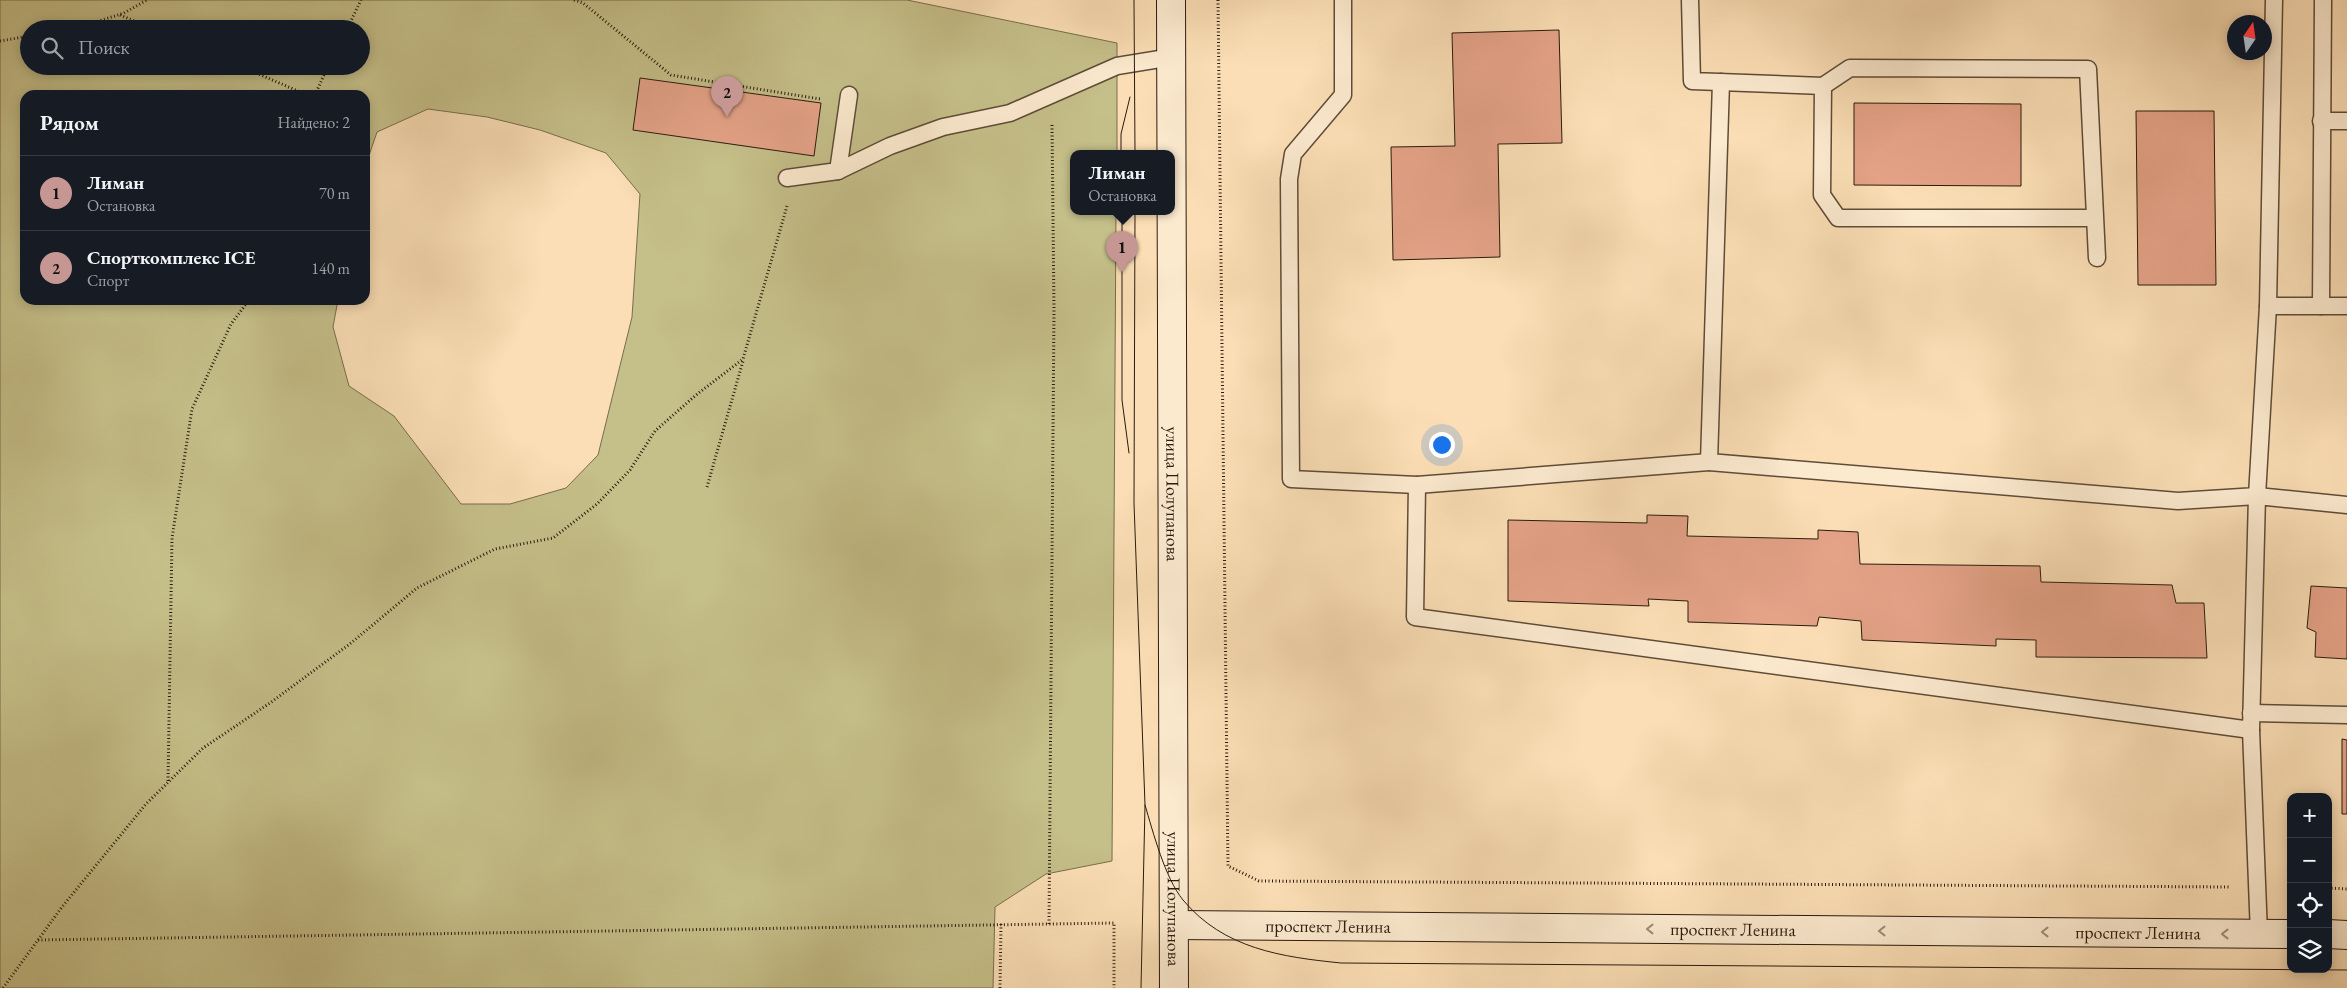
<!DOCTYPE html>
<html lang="ru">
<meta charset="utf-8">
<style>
body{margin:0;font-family:"EB Garamond",serif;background:#242831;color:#f1f3f6}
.controls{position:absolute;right:15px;bottom:15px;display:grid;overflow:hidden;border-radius:10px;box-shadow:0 2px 12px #0003}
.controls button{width:45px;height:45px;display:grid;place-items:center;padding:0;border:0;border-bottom:1px solid #363941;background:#171b24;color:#f1f3f6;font:25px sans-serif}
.compass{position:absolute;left:2227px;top:15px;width:45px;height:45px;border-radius:50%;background:#171b24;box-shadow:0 2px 12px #0003;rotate:13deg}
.you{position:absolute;left:1441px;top:444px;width:18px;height:18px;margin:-12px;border:4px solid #fff;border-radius:50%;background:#1a73e8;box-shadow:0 0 0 8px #1a73e833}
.badge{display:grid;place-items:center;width:32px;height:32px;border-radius:50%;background:#c59692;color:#111;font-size:16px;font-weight:700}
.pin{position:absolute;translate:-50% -41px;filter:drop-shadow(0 1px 2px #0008)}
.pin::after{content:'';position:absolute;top:26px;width:18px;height:15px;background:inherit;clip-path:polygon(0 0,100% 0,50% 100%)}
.popup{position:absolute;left:1070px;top:150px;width:105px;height:65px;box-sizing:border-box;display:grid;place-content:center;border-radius:10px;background:#171b24;filter:drop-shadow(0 1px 4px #0005);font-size:16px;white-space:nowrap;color:#9ea1a6}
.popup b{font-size:19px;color:#f1f3f6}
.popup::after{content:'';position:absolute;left:50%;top:100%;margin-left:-10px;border:10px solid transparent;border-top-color:#171b24}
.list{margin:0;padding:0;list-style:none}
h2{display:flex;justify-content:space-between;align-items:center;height:65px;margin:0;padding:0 20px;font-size:21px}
h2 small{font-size:16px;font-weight:400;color:#9ea1a6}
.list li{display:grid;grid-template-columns:32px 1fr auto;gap:15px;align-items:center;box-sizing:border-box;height:75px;padding:0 20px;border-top:1px solid #363941}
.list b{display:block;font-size:19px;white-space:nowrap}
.list p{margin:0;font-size:16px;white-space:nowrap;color:#9ea1a6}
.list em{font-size:16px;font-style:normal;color:#9ea1a6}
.icon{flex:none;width:28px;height:28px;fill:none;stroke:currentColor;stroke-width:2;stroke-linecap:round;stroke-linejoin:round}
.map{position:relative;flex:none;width:2347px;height:988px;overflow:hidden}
.search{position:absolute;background:#171b24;box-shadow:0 2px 12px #0003;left:20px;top:20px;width:350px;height:55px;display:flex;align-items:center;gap:12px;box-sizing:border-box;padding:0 18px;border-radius:28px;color:#9ea1a6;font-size:19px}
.panel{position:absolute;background:#171b24;box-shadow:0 2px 12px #0003;left:20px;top:90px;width:350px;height:215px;border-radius:15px}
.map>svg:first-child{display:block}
.green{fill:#c5bf89;stroke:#786d4c;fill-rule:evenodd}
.building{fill:#e4a287;stroke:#2a1b0f}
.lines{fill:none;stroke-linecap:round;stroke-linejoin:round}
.lane-casing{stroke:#5e4c38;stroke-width:19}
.secondary-casing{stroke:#2a1b0f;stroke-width:30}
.path{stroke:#2a1b0f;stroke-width:3;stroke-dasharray:1 2.5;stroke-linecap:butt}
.lane{stroke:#fceacf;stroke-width:16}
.secondary{stroke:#fceacf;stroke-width:28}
.tram{stroke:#2a1b0f;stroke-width:1}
.oneway{stroke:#9e8d79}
.labels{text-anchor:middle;stroke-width:4;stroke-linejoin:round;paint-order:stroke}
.street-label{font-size:18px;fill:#2a1b0f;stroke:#fceacf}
</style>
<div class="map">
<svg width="2347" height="988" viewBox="0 0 2347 988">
<rect width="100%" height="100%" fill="#fbdeb5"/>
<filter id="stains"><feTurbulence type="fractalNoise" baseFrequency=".004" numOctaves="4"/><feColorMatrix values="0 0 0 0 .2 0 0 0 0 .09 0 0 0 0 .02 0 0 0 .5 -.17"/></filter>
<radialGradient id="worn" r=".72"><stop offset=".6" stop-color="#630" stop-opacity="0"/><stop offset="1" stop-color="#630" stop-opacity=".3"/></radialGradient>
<path class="green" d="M0,0h907l210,43v110h-44v58h43l-4,650 -66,13 -51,33 -2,81h-993zM29,29h332v37h-332zM25,95h340v72l12,-35 51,-23 59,8 53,13 66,23 34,41 -8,123 -34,138 -32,33 -56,16h-49l-67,-88 -45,-30 -16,-59 5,-27h-313z"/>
<g class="building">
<path d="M1559,30l3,113 -64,1 2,113 -107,3 -2,-113 64,-1 -3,-113z"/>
<path d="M640,78l181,25 -7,53 -181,-26z"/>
<path d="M1854,103l167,1v82l-167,-1z"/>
<path d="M2136,111h78l2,174h-78z"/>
<path d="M1647,515l41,1 -1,20 131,3v-9l40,2 2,32 180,2 1,16 131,3 4,18h28l3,55 -171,-1v-17l-40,-1v7l-134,-6 -1,-19 -42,-4 -2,9 -129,-4v-21l-40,-2 1,7 -141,-5v-81l139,3z"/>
<path d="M2311,586l36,2v71l-32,-2 1,-25 -9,-4z"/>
<path d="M2342,739l5,1v74h-5z"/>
</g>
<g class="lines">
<defs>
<g id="lane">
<path d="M1343,0v95l-50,59 -4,25 2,300 126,6 292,-23"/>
<path d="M1690,0l2,81 131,5 -1,109 16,23h256"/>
<path d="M2274,0l-6,306h79"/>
<path d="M1721,82l-12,380 469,39 79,-5 11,-190"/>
<path d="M1823,86l27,-18 238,1 9,189"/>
<path d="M2321,121h26"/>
<path d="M838,171l52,-25 53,-19 67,-14 107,-47 55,-9"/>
<path d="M787,178l51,-7 11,-76"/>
<path d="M2321,306l2,-306"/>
<path d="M1417,485l-2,132 836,113 6,-234 90,9"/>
<path d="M2251,713l96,2"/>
<path d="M2251,730l8,204"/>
</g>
<g id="secondary">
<path id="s1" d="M1171,0l3,988"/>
<path id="s2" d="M1174,925l1117,9"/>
<path d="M2328,934l19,1"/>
</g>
</defs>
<use href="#lane" class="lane-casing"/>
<use href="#secondary" class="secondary-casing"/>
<g class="path">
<path d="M574,0l9,3 88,72 149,24"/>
<path d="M1218,0l10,866 31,15 971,6"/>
<path d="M120,15l33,14"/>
<path d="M74,29l50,-16 23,-13"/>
<path d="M347,29l14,-29"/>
<path d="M0,41l29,-5"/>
<path d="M240,66l67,29"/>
<path d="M315,95l13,-29"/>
<path d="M707,487l36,-126"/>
<path d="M168,781l4,-243 20,-129 39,-85 18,-24"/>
<path d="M2328,888l19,1"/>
<path d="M1049,924l5,-613 -2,-186"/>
<path d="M38,940l1076,-17v65"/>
<path d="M3,988l59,-81 84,-103 57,-56 67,-45 81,-60 66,-55 78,-39 58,-11 44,-34 33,-34 25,-39 41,-36 47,-36 44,-153"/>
<path d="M1000,988l1,-64"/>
</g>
<use href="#lane" class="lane"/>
<use href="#secondary" class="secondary"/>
<g class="tram">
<path d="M1134,0l1,153"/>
<path d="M1121,153v-19l9,-37"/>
<path d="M1122,211v189l7,53"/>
<path d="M1135,211l-1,292 11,302 -4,183"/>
<path d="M1145,805c8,27 20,73 38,95 41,49 99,57 158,63l1006,7"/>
</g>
</g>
<defs><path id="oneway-chevron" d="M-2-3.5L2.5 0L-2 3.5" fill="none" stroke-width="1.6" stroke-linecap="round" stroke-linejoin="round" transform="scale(1.25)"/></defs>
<g class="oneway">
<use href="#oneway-chevron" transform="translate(1650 929) rotate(-180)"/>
<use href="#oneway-chevron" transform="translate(1882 931) rotate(-180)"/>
<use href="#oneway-chevron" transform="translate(2045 932) rotate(-180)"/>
<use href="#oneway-chevron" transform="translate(2225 934) rotate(-180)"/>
</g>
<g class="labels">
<g class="street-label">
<text dy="6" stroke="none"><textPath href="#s1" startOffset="494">улица Полупанова</textPath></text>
<text dy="6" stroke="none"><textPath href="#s1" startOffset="899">улица Полупанова</textPath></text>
<text dy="6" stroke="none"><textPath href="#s2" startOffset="154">проспект Ленина</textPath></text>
<text dy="6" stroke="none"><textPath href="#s2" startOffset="559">проспект Ленина</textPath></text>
<text dy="6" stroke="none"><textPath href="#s2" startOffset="964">проспект Ленина</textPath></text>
</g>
</g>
<rect width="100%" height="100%" filter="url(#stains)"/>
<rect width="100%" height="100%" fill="url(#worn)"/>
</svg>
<div class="controls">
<button>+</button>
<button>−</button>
<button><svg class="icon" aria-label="locate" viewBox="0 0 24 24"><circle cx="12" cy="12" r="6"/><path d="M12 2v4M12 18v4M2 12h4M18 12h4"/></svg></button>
<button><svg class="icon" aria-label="layers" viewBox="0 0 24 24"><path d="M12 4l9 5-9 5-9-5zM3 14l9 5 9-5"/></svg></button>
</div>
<svg class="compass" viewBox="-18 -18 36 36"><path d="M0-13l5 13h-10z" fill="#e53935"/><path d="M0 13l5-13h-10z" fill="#9ea1a6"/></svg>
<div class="you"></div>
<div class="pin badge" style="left:1122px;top:272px">1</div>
<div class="popup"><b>Лиман</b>Остановка</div>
<div class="pin badge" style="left:727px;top:117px">2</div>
<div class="search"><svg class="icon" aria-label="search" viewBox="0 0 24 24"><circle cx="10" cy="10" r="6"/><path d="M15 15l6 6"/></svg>Поиск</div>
<section class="panel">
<h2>Рядом<small>Найдено: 2</small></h2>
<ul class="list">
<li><span class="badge">1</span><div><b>Лиман</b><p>Остановка</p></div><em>70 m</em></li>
<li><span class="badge">2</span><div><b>Спорткомплекс ICE</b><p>Спорт</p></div><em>140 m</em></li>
</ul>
</section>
</div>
